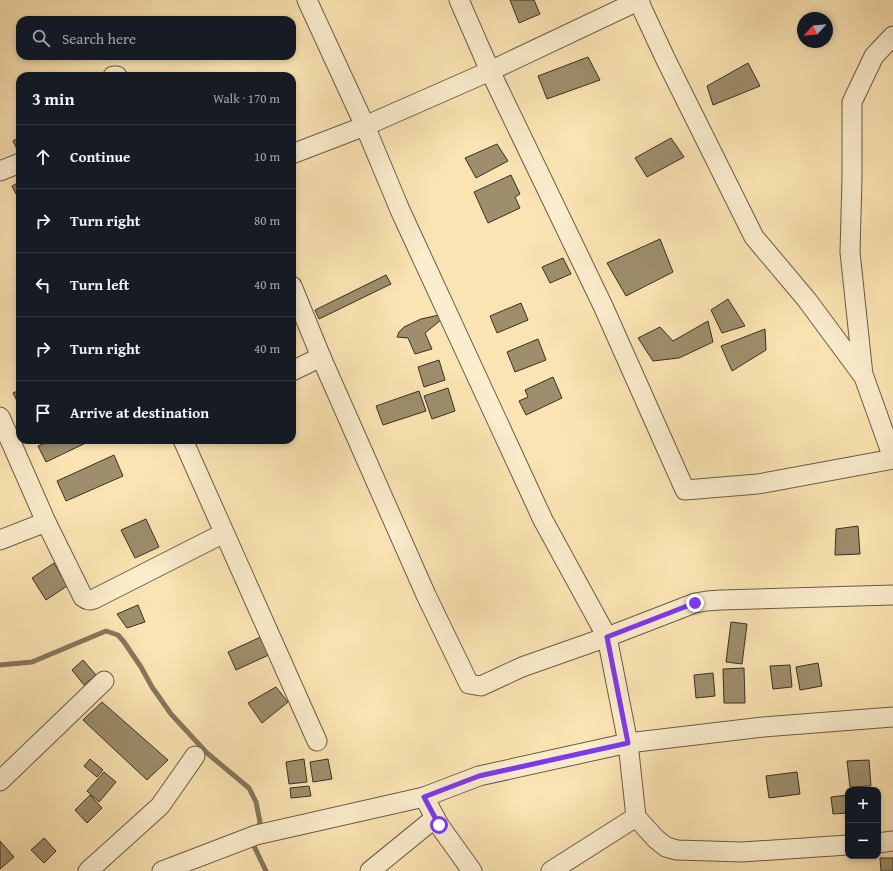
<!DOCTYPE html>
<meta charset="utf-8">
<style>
body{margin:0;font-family:"Gentium Book Plus",serif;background:#242831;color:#f1f3f6}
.controls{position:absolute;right:12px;bottom:12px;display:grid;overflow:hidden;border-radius:8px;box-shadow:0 2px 6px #0003}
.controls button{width:36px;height:36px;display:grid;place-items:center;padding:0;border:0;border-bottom:1px solid #363941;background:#171b24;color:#f1f3f6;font:20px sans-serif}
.compass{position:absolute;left:797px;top:12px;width:36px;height:36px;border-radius:50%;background:#171b24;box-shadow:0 2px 6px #0003;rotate:244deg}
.stop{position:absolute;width:12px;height:12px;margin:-9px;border:3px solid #7c3aed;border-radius:50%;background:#fff}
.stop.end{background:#7c3aed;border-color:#fff;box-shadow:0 1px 4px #0008}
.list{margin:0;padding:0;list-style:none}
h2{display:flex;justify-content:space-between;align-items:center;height:52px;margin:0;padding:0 16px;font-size:17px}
h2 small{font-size:13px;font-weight:400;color:#9ea1a6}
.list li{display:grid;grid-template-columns:26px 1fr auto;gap:12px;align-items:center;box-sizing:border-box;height:64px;padding:0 16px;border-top:1px solid #363941}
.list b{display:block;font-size:15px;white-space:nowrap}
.list em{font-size:13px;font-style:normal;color:#9ea1a6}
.icon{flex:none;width:22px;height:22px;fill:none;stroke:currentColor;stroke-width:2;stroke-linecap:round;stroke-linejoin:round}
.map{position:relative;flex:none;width:893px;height:871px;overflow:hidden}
.search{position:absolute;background:#171b24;box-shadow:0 2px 6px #0003;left:16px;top:16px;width:280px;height:44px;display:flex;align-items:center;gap:10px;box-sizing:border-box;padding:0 14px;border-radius:12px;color:#9ea1a6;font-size:15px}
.panel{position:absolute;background:#171b24;box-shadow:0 2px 6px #0003;left:16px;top:72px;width:280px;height:372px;border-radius:12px}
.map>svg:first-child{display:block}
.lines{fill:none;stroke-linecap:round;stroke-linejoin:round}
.stream{stroke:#86775c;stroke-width:5}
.building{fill:#9e8e6d;stroke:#3a3022}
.minor-casing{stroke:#6a5d46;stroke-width:21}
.minor{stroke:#fcedce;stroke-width:19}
.route{stroke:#7c3aed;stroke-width:5}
</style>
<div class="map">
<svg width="893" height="871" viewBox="0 0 893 871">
<rect width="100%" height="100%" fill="#fbe4b3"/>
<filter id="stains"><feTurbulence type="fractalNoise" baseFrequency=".005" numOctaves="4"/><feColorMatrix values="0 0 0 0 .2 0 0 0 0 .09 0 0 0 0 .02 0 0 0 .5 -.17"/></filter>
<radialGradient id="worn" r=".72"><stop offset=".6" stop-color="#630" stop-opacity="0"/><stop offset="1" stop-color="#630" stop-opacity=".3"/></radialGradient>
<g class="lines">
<g class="stream">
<path d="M0,665l32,-3 74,-31 12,4 6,7 17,25 11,20 19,27 36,39 42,35 7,14 4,20 -3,9"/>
<path d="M254,840l-1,4 13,27"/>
</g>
</g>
<g class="building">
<path d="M510,0h24l6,14 -21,9z"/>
<path d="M588,57l12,23 -53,19 -9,-23z"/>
<path d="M748,63l12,23 -47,19 -6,-19z"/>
<path d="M20,137v18l-7,-14z"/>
<path d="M671,138l13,19 -37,20 -12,-19z"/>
<path d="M497,144l11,17 -32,17 -11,-20z"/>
<path d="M511,175l9,19 -5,3 5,11 -32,15 -14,-31z"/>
<path d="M20,182v10l-4,2 -4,-8z"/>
<path d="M660,239l13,33 -47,24 -19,-33z"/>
<path d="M563,258l8,16 -21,9 -8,-16z"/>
<path d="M386,275l5,9 -72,35 -4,-9z"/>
<path d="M728,299l17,27 -23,7 -11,-23z"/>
<path d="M521,303l7,17 -31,13 -7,-17z"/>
<path d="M439,315l2,5 -16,13 7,16 -17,5 -7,-16 -11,-1 2,-5 5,-5 17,-8z"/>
<path d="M708,321l5,21 -34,16 -26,3 -15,-23 22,-11 13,14z"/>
<path d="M765,329l1,21 -34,21 -11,-25z"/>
<path d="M538,339l8,21 -31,12 -8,-20z"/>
<path d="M439,360l6,20 -21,7 -6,-20z"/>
<path d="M553,377l9,21 -36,17 -7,-14 9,-4 -3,-7z"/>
<path d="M448,388l7,23 -23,8 -8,-23z"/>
<path d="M20,390v17l-7,-14z"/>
<path d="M419,391l7,20 -43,14 -7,-19z"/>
<path d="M52,440h40l-46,22 -8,-16z"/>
<path d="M114,455l9,21 -57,25 -9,-20z"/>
<path d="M146,519l13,28 -24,11 -14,-28z"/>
<path d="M858,526l2,28 -25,1 1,-26z"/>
<path d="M54,563l13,23 -21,14 -14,-22z"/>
<path d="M138,605l7,17 -18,6 -10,-14z"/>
<path d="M731,622l16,2 -5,40 -16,-2z"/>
<path d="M265,635l8,18 -37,17 -8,-18z"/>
<path d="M83,660l13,15 -12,10 -12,-15z"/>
<path d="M818,663l4,23 -22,4 -4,-23z"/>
<path d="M790,665l2,22 -19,2 -3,-23z"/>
<path d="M744,668l1,35h-21l-1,-34z"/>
<path d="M713,673l2,23 -19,2 -2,-23z"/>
<path d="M276,687l12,15 -26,21 -14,-20z"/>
<path d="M102,702l66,58 -21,20 -64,-60z"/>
<path d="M90,759l13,11 -6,7 -13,-11z"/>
<path d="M304,759l3,23 -18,2 -3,-22z"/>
<path d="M328,759l4,20 -19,3 -3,-20z"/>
<path d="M869,760l2,26 -21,1 -3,-26z"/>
<path d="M104,772l12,10 -17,20 -12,-11z"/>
<path d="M797,772l3,22 -31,4 -3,-22z"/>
<path d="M309,786l2,10 -20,2 -1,-10z"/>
<path d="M90,795l12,13 -15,15 -12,-13z"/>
<path d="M848,795v18l-15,1 -2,-17z"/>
<path d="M44,838l12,13 -12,12 -13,-13z"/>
<path d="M0,841l14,16 -14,12z"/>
<path d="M880,858h13v13h-12z"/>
</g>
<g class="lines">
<defs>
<g id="minor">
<path d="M307,0l58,126 35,84 143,310 64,117 21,106 8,74 -85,54"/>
<path d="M459,0l31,71 113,235 82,184 73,-6 135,-25"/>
<path d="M638,0l28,60 88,177 53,63 57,77 29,81"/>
<path d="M113,76h4"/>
<path d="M292,154l73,-28 125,-55 150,-71"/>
<path d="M0,171l20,-8"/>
<path d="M292,286l29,71 105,238 43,89 12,2 41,-19 85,-30 88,-34 12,-2 14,-1 172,-5"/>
<path d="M292,371l29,-14"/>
<path d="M863,375l-13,-123 2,-74v-76l22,-46 19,-20"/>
<path d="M0,417l46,105 37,75c4,3 6,4 11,2l130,-66"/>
<path d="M183,440l134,301"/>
<path d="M0,540l46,-18"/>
<path d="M0,781l104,-100"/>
<path d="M424,797l15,28 33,46"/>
<path d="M636,817l20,22 10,8 11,3 65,2 106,-7"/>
<path d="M878,843l15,-2"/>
<path d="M88,871l72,-65 35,-50"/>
<path d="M162,871l94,-36 168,-38 55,-21 149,-33 135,-16 130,-10"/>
<path d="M370,871l65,-53"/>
</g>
</defs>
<use href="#minor" class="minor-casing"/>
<use href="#minor" class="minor"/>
</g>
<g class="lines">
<path class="route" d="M439,825l-15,-28 55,-21 149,-33 -21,-106 88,-34"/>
</g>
<rect width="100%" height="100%" filter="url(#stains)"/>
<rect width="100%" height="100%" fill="url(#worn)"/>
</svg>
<div class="controls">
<button>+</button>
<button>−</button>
</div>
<svg class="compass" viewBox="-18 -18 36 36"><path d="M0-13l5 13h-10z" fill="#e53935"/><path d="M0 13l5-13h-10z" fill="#9ea1a6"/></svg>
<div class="stop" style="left:439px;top:825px"></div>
<div class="stop end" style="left:695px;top:603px"></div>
<div class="search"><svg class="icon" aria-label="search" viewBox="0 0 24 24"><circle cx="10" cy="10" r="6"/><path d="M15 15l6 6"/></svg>Search here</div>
<section class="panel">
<h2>3 min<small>Walk · 170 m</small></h2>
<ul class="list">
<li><svg class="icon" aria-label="ahead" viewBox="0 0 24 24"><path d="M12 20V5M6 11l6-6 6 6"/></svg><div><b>Continue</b></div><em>10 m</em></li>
<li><svg class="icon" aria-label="right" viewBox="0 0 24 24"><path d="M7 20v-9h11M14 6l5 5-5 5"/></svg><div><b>Turn right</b></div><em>80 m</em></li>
<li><svg class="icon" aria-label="left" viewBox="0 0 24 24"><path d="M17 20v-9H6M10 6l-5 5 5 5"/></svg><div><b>Turn left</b></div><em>40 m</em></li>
<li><svg class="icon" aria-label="right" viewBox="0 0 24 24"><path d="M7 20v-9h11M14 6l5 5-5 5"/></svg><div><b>Turn right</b></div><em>40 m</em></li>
<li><svg class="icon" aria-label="arrive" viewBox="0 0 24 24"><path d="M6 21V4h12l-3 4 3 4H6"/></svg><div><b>Arrive at destination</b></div></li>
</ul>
</section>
</div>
